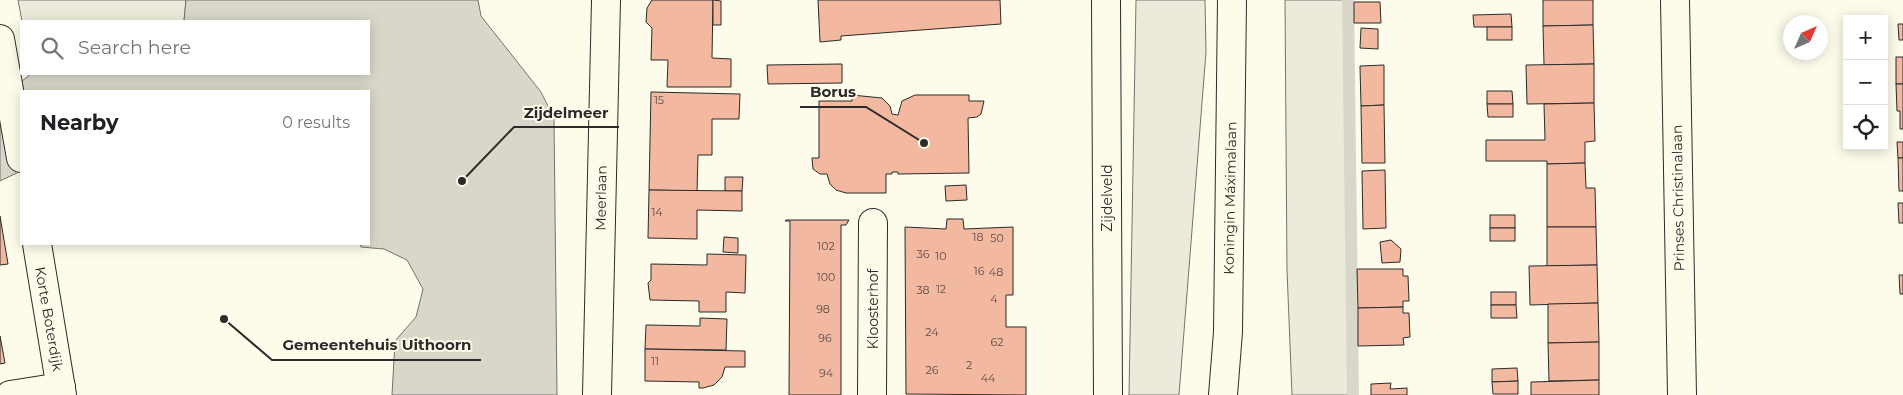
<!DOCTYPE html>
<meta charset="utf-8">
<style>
body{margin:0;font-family:Montserrat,sans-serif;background:#f6f6f6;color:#202124}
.controls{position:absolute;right:15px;top:15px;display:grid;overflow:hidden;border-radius:0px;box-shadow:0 2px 12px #0003}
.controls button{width:45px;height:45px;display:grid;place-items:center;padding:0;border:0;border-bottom:1px solid #e0e0e0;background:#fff;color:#202124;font:25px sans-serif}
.compass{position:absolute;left:1783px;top:15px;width:45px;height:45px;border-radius:50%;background:#fff;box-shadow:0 2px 12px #0003;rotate:45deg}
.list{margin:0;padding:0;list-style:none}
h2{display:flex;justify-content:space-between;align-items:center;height:65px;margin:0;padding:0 20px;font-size:21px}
h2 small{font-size:16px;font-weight:400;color:#757577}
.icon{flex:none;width:28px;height:28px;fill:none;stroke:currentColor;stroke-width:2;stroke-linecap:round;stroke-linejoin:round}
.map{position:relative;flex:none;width:1903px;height:395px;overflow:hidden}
.search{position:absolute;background:#fff;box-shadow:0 2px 12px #0003;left:20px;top:20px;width:350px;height:55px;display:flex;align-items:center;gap:12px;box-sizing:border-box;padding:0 18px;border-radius:0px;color:#757577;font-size:19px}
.panel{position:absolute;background:#fff;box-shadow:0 2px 12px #0003;left:20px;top:90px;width:350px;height:155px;border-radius:0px}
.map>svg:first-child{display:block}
.green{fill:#ecebdb;stroke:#74746e}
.water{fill:#d8d7c9;stroke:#74746e}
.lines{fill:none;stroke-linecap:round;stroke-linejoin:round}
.stream{stroke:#d8d7c9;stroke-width:12}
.building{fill:#f2b8a0;stroke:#2b2b2b}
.minor-casing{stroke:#2b2b2b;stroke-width:30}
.minor{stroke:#fdfbea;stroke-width:28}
.labels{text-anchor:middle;stroke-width:4;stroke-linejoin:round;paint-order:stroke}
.number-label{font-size:11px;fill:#5d4e48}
.street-label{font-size:14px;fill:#2b2b2b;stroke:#fdfbea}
.leader{fill:none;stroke:#2b2b2b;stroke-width:2}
.callout-dot{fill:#2b2b2b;stroke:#fdfbea;stroke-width:2}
.callout-label{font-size:15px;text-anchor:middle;font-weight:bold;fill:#2b2b2b;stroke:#fdfbea;stroke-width:4;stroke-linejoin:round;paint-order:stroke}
</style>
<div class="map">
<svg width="1903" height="395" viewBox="0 0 1903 395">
<rect width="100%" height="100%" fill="#fdfbea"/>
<g class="green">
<path d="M18,0h168l-2,21h-162z"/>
<path d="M1136,0h69l1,52 -27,343h-50z"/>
<path d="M1285,0h63l5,395h-61l-5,-125z"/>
</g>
<path class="water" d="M186,0h292l3,16 60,76 13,26 3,277h-165l3,-54 21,-24 7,-28 -16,-29 -23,-11 -23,-2 -1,-3h9v-153h-348v80l-21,10v-83l31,-24h338v-53h-185z"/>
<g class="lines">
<path class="stream" d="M1348,0l5,395"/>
</g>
<g class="building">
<path d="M652,0h61l-1,58 19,1v28h-64l1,-27h-17l1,-32 -6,-6 1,-14z"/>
<path d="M713,0l8,1v24h-8z"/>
<path d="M818,0h182l1,24 -160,12v4l-21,2z"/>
<path d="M1543,0h50v25l-50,1z"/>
<path d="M1354,2h26l1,21h-27z"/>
<path d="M1511,14l1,13h-38l-1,-12z"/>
<path d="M1898,24h5v16h-4z"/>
<path d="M1593,25l1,39 -50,1 -1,-39z"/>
<rect x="1487" y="27" width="25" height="13"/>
<path d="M1361,28l17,1v20l-18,-1z"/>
<rect x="1896" y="57" width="7" height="27"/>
<path d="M842,64v19l-74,1 -1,-19z"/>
<path d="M1594,64v39l-67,1 -1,-39z"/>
<path d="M1384,65v40l-23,1 -1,-40z"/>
<path d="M1896,84h7v45h-3v-18h-3z"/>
<path d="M1487,91h25l1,13h-26z"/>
<path d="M651,92l89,2 -1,25h-27v36h-14l-1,36 -48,-1z"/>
<path d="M852,95l30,3 8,8 2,8 6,1 4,-14 13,-6h54v6h15l-3,13 -4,3 -9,1 1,55 -71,1v-2h-6v2h-6v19h-40l-10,-3 -6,-6 -3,-10h-7l-7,-5 -1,-11h7v-57h33z"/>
<path d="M1594,103l1,38 -10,1v21l-38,1v-3h-61v-21h59l-1,-36z"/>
<path d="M1487,104h26v13h-25z"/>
<path d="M1384,105l1,58h-23l-1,-57z"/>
<path d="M1897,142h6v16h-5z"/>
<path d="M1898,158h5v33h-4z"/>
<path d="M1585,163l1,25h9l1,39h-49v-63z"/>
<path d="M1385,170l1,58 -23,1 -1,-58z"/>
<path d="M725,177h18l-1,14h-17z"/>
<path d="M966,185l1,15 -21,1 -1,-15z"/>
<path d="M649,190l93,1v20l-45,-1v29l-49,-1z"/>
<path d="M1898,203h5v20h-4z"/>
<rect x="1490" y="215" width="25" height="13"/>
<path d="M0,216l8,48 -8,1z"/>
<path d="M947,219h16l1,10 49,-2v68h-7v32h20v68l-120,-1 -1,-167 41,2z"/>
<path d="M786,220h63l-3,5h-5v170h-52l1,-174h-5z"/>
<path d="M1547,227h49l1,38 -50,1z"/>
<rect x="1490" y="228" width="25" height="13"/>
<path d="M724,237l14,1v15l-15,-1z"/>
<path d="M1391,240l10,9 -1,13 -18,1 -2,-21z"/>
<path d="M707,254l39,1 -1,38 -19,-1v20h-27v-11l-49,-1 -2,-17 3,-3v-16l56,1z"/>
<path d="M1597,265l1,38 -68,2 -1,-39z"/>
<path d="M1357,269h46v7h5l1,25h-6v6l-45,1z"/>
<path d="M1899,275h4v19h-3z"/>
<rect x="1491" y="292" width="25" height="13"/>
<path d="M1598,303l1,39 -51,1v-39z"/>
<path d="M1491,305h25l1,13h-26z"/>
<path d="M1403,307v6h6l1,24 -7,1 1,7 -46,1v-38z"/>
<path d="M700,318l27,1 -1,31 -81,-1 1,-24 54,1z"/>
<path d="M0,336l5,27 -5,1z"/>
<path d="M1599,342v38l-50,1 -1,-38z"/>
<path d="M645,349l100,2v16h-20l-3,10 -8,8 -11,3h-4v-6l-54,-1z"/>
<path d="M1517,368l1,13 -26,1v-13z"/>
<path d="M1599,380v15h-68v-13z"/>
<path d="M1518,381v13h-25l-1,-12z"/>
<path d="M1391,383l-1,6 17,-1v7h-36v-11z"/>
</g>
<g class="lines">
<defs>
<g id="minor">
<path d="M1106,0l2,395"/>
<path d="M1675,0l7,395"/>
<path d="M0,39l21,119"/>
<path d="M37,244l25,151"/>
<path d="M10,395l51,-8"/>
<path d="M597,395l9,-395"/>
<path d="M872,395l1,-172"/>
<path d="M1223,395l5,-63 4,-332"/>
</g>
</defs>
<use href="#minor" class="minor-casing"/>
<use href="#minor" class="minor"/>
</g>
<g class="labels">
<g class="number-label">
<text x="659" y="104">15</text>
<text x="657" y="216">14</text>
<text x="978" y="241">18</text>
<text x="997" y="242">50</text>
<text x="826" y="250">102</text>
<text x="923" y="258">36</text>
<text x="941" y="260">10</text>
<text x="979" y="275">16</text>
<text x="996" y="276">48</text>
<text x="826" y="281">100</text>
<text x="941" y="293">12</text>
<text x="923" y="294">38</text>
<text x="994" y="303">4</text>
<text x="823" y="313">98</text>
<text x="932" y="336">24</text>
<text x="825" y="342">96</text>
<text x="997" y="346">62</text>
<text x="655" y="365">11</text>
<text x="969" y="369">2</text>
<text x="932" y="374">26</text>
<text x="826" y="377">94</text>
<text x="988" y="382">44</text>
</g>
<g class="street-label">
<text transform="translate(601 198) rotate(-89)" y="5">Meerlaan</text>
<text transform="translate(1107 198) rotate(-90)" y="5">Zijdelveld</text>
<text transform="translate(1230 198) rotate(-89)" y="5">Koningin Máximalaan</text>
<text transform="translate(1678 198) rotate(-91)" y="5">Prinses Christinalaan</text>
<text transform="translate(873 309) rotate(-90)" y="5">Kloosterhof</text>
<text transform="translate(49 319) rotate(80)" y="5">Korte Boterdijk</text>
</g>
</g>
<path class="leader" d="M924 143L866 107H800M462 181L514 127H619M224 319L272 360H481"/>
<g class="callout-dot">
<circle cx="924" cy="143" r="5"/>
<circle cx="462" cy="181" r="5"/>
<circle cx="224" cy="319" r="5"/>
</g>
<g class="callout-label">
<text x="833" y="97">Borus</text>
<text x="566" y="118">Zijdelmeer</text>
<text x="377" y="350">Gemeentehuis Uithoorn</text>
</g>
</svg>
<div class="controls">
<button>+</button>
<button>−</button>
<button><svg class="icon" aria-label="locate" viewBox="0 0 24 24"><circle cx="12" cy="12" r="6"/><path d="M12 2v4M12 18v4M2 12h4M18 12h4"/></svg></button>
</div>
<svg class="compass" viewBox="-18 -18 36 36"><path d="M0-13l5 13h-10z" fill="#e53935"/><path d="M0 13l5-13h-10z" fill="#757577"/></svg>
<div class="search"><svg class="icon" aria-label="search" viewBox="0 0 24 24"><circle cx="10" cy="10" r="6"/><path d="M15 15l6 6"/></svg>Search here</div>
<section class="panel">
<h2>Nearby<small>0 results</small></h2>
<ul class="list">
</ul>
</section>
</div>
